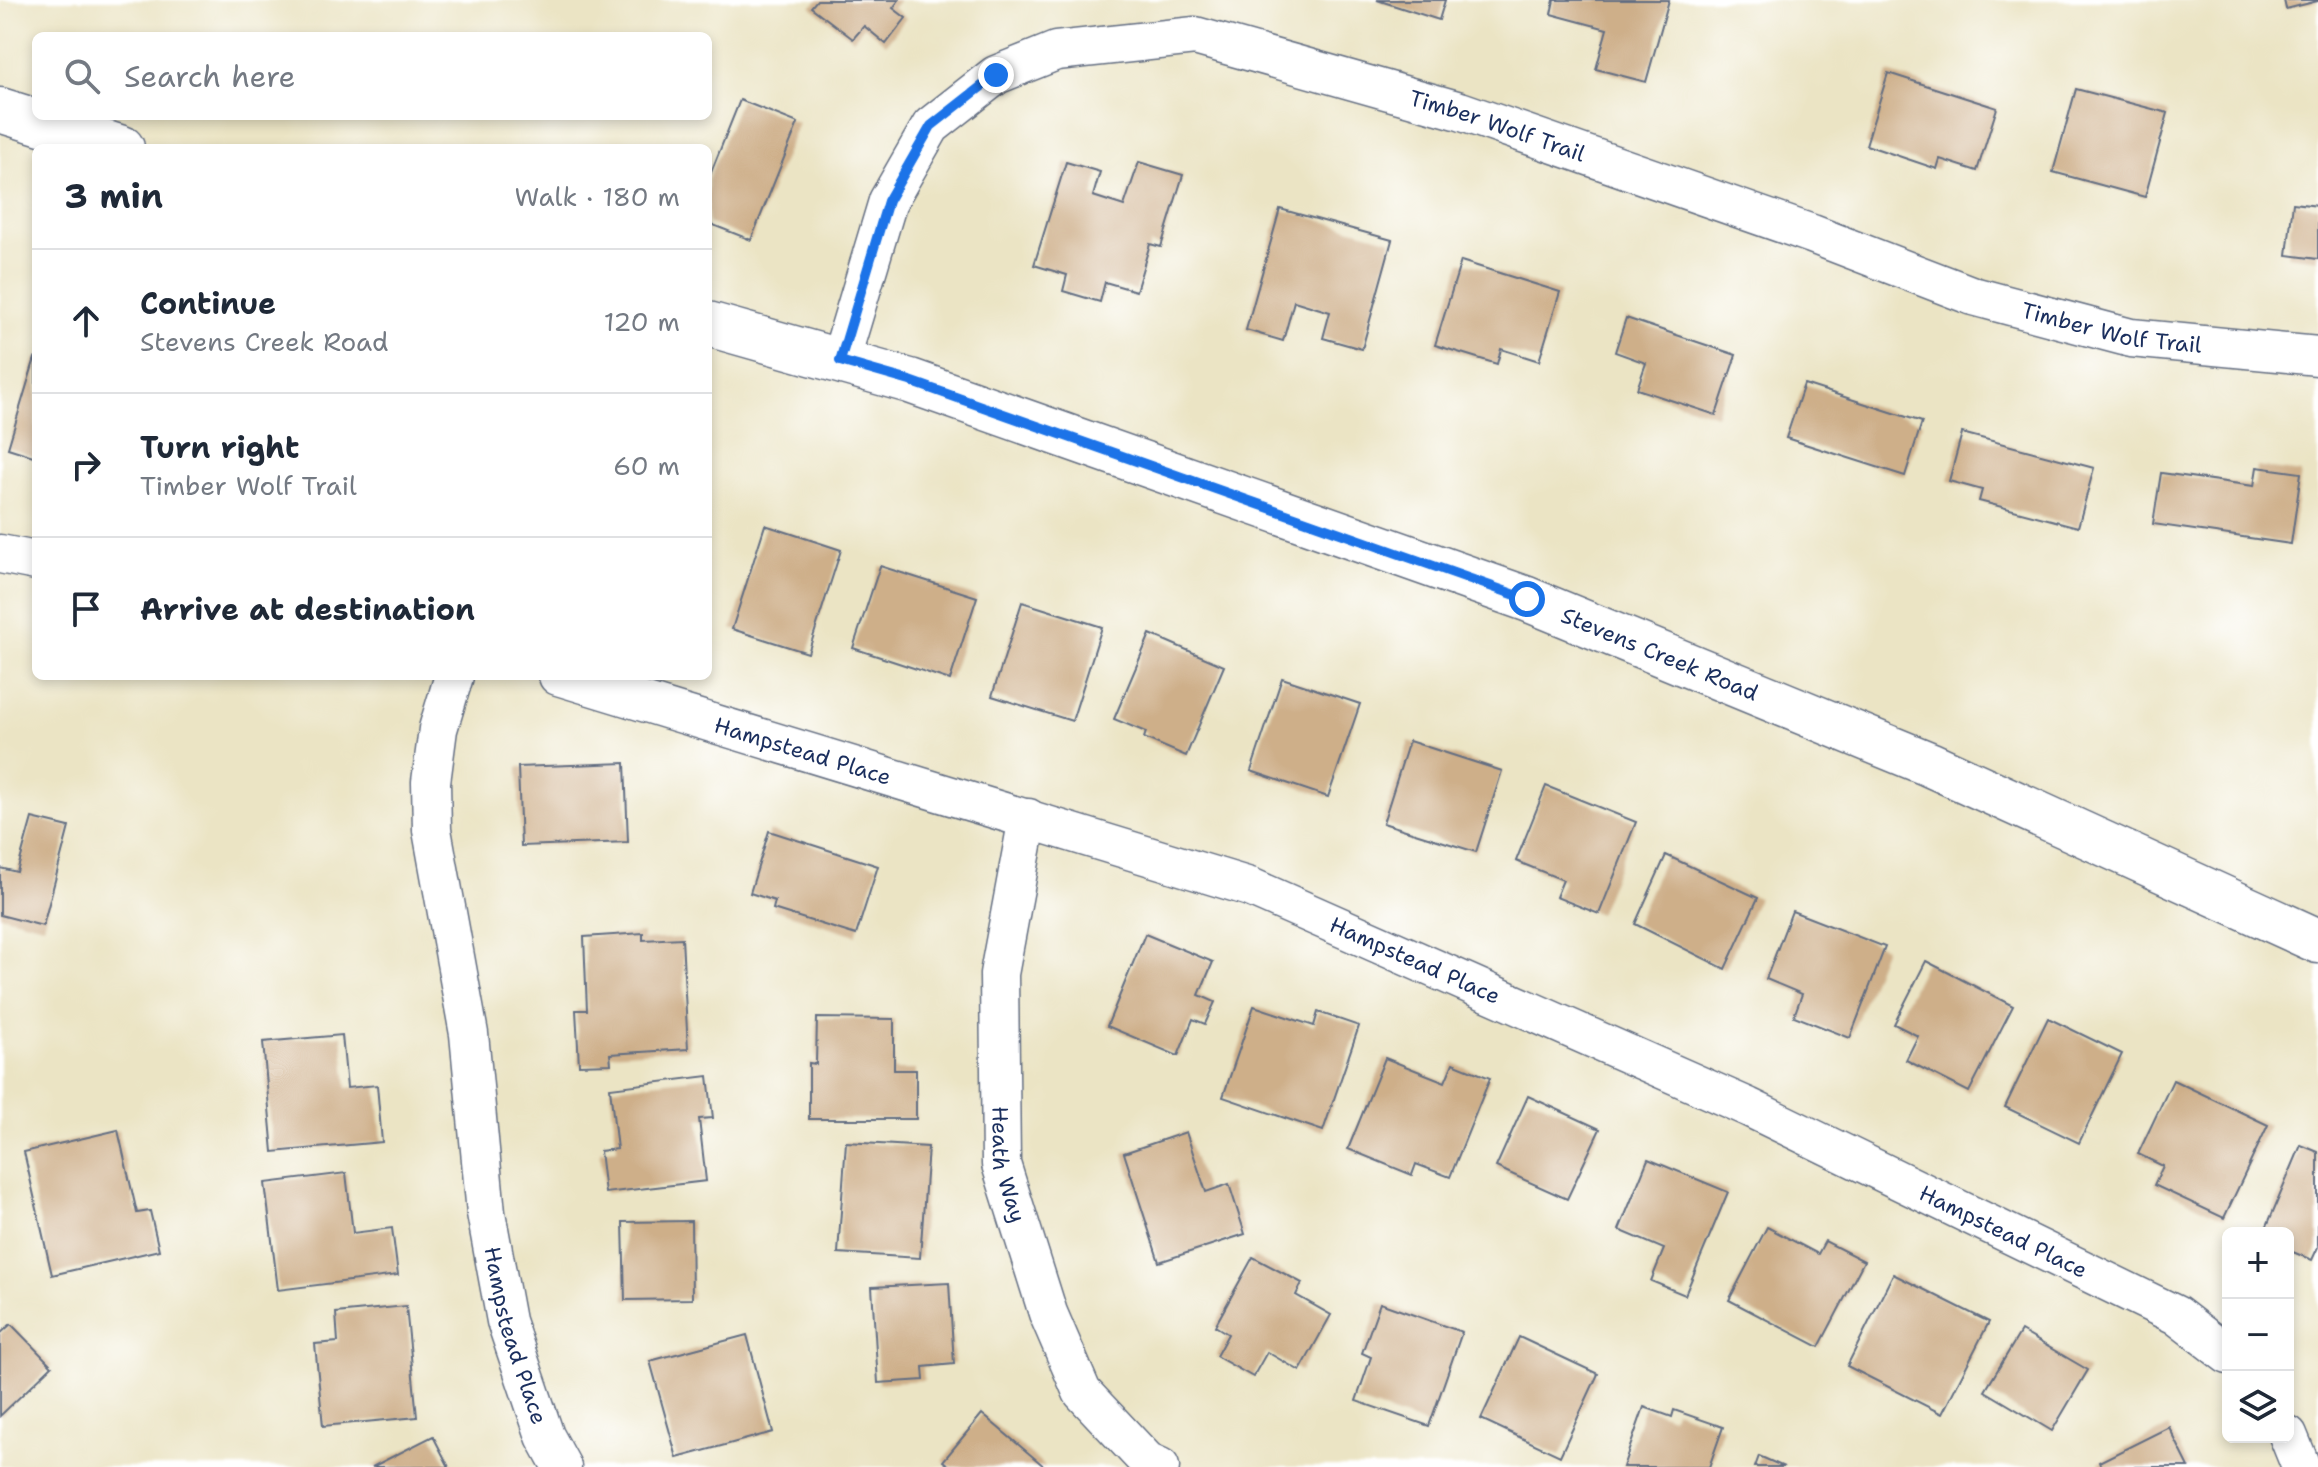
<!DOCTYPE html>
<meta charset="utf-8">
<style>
body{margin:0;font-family:"Shantell Sans",sans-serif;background:#f6f6f7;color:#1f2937}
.controls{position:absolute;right:24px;bottom:24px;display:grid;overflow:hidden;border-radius:12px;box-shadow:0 4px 12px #0003}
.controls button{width:72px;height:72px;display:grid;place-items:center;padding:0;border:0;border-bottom:2px solid #e0e1e3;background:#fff;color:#1f2937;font:40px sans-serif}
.stop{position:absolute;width:24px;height:24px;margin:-18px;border:6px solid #1a73e8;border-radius:50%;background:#fff}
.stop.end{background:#1a73e8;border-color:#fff;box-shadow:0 2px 8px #0008}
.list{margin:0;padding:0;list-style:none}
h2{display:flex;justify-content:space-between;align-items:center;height:104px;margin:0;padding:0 32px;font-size:34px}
h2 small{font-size:26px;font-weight:400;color:#747a83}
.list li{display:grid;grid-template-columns:52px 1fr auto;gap:24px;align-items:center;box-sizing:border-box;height:144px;padding:0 32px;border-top:2px solid #e0e1e3}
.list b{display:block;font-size:30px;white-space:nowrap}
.list p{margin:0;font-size:26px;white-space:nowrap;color:#747a83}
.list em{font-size:26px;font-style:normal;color:#747a83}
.icon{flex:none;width:44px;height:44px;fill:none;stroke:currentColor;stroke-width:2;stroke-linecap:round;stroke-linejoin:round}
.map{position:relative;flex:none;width:2318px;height:1467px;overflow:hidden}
.search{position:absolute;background:#fff;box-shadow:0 4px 12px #0003;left:32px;top:32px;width:680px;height:88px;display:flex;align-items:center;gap:20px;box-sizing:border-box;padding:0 28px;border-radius:12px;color:#747a83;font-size:30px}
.panel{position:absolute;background:#fff;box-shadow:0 4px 12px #0003;left:32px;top:144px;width:680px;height:536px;border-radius:12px}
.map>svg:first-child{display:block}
.building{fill:#ceaf89}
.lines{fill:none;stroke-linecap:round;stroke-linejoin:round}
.street-casing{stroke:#646e82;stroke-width:41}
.secondary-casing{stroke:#646e82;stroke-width:47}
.street{stroke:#fff;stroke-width:38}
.secondary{stroke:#fff;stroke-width:44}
.route{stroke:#1a73e8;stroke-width:10}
.labels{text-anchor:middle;stroke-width:6;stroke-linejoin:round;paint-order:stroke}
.street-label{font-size:22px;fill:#1b2f5e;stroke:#fff}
</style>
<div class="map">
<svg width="2318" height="1467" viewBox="0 0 2318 1467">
<rect width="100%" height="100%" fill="#fff"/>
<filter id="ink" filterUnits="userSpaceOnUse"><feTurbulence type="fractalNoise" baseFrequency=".0125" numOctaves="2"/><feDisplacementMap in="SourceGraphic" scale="16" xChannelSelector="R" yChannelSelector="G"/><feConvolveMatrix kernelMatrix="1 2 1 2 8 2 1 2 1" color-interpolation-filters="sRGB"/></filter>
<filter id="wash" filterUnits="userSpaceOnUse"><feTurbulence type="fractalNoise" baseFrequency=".006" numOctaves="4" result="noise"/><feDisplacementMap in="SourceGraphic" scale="32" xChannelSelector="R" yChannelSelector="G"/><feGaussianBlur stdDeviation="1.8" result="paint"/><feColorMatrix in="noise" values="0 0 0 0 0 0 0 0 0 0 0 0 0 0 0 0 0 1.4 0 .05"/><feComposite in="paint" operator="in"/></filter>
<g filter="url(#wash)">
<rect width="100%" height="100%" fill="#ebe4c4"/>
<g id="blocks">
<g class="building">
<path d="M817,0h82l-6,8 13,10 -20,26 -22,-18 -11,13 -42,-32z"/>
<path d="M1377,0h68l-6,20z"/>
<path d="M1554,0h115l-23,82 -50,-13 11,-40 -56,-15z"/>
<path d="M2284,0h34v1l-32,8z"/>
<path d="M1888,73l109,35 -20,63 -37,-12 -3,10 -71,-24z"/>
<path d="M2076,89l92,24 -23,84 -92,-25z"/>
<path d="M740,100l58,23 -47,117 -43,-17v-43z"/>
<path d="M1066,162l34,10 -7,24 31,10 15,-44 44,13 -22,72 -11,-3 -14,47 -31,-9 -5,20 -37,-11 4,-16 -33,-10z"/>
<path d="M2293,203l25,3v53l-31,-4z"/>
<path d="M1280,209l112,31 -30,109 -39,-11 7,-26 -36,-11 -11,40 -37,-11z"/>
<path d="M1461,261l99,31 -21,69 -38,-12 -4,15 -62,-19z"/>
<path d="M1626,318l110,37 -20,60 -79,-26 9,-26 -31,-11z"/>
<path d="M35,358l1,1v98l-28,-9z"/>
<path d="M1804,384l118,38 -17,54 -119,-38z"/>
<path d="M1962,433l132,35 -16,59 -99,-26 3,-11 -33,-9z"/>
<path d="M2257,467l44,6 -10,71 -138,-20 8,-51 93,13z"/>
<path d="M765,525l76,25 -33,103 -76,-24z"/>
<path d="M880,566l97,31 -27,83 -97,-32z"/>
<path d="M1022,602l80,25 -30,94 -80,-25z"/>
<path d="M1150,634l74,32 -38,90 -42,-18 2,-6 -32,-13z"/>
<path d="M1282,678l78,26 -32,93 -77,-26z"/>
<path d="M1409,741l93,30 -26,81 -93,-29z"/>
<path d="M625,763l3,79 -107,4 -3,-79z"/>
<path d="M1546,786l90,36 -37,92 -43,-17 7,-17 -47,-19z"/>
<path d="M32,818l37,9 -26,99 -43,-11v-47l17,4z"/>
<path d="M769,831l109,35 -22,69 -83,-26 2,-8 -25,-8z"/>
<path d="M1666,855l92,43 -33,71 -90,-45z"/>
<path d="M1792,911l93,36 -35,91 -56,-22 8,-22 -36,-15z"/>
<path d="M643,933v7l39,-2 6,111 -78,5 1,10 -32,1 -3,-55h11l-3,-73z"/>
<path d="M1145,934l68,28 -14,33 16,7 -10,22 -12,-5 -15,37 -71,-30z"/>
<path d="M1926,961l87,45 -44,86 -63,-32 12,-24 -24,-12z"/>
<path d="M1254,1006l60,20 4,-14 41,14 -36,105 -100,-34z"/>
<path d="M817,1018l77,1v51h22v49h-107v-56l7,1z"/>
<path d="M2048,1018l74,36 -43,89 -74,-36z"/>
<path d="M342,1035l5,53 30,-3 5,57 -109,10 -10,-110z"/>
<path d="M1385,1058l60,24 8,-19 37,15 -40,99 -34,-13 -4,11 -64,-26z"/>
<path d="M708,1076l5,42 -14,1 7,62 -101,12 -5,-42 17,-2 -7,-61z"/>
<path d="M2173,1080l95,45 -44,93 -70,-33 9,-19 -25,-12z"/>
<path d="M1528,1096l72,33 -33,70 -71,-32z"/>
<path d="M118,1130l19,83 13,-2 9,39 -107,25 -28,-123z"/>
<path d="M1186,1132l20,60 23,-8 16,50 -86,28 -35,-109z"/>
<path d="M846,1142l82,5 -8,111 -82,-5z"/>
<path d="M2301,1145l17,7v95l-6,13 -24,-10v-17h-24z"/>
<path d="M1648,1159l80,33 -43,103 -34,-14 13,-32 -45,-19z"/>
<path d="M346,1173l7,60 39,-5 6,47 -120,15 -13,-107z"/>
<path d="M691,1221l1,78 -67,1 -2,-78z"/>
<path d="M1767,1227l51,27 7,-13 39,20 -45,86 -90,-47z"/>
<path d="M1253,1257l49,26 -6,12 35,20 -31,56 -33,-19 -14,25 -37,-21 12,-22 -13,-8z"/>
<path d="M1893,1274l96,48 -47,92 -95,-48z"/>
<path d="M949,1283l5,81 -31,3 1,13 -46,3 -6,-96z"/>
<path d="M1380,1303l82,29 -33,94 -73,-25 15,-44 -9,-4z"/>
<path d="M406,1306l11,111 -94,9 -8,-82 23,-2 -2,-29z"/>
<path d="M11,1324l41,42 -52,50v-82z"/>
<path d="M2021,1331l67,39 -36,61 -67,-40z"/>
<path d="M747,1335l26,97 -96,26 -27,-97z"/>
<path d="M1519,1337l79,37 -38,82 -79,-37z"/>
<path d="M1644,1407l28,10 2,-7 49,17 -14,40h-86z"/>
<path d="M982,1414l63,53h-94l-8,-6z"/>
<path d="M2169,1427l20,40h-88l-2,-5z"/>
<path d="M433,1436l16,31h-77z"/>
<path d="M1759,1456l25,11h-29z"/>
</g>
</g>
</g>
<g filter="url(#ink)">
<use href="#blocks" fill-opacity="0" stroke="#646e82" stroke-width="2"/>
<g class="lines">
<defs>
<g id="street">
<path id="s1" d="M840,361l48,-160 43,-75 65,-51 60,-24 139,-15 265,75 352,123 161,62 158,42 187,18"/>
<path d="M0,554l36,7"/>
<path id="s2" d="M454,676l-16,53 -7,53 1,48 37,204 17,179 20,108 39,115 17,31"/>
<path id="s3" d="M558,676l692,211 498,220 428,208 52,40"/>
<path id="s4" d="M1028,818l-29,156 2,190 47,149 34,79 65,69 13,6"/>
<path d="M2288,1435l13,32"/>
</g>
<g id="secondary">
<path d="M0,110l122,38"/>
<path id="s5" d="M708,324l202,57 617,218 402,165 389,177"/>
</g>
</defs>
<use href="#street" class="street-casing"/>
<use href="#secondary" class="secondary-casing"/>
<use href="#street" class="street"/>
<use href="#secondary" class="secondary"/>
</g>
</g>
<g class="lines" filter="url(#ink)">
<path class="route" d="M996,75l-65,51 -43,75 -48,160 70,20 617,218"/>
</g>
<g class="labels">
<g class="street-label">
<text dy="8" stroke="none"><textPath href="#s1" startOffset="856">Timber Wolf Trail</textPath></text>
<text dy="8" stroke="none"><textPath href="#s1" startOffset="1504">Timber Wolf Trail</textPath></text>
<text dy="8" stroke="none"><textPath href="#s5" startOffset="1008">Stevens Creek Road</textPath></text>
<text dy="8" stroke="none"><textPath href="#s3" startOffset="256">Hampstead Place</textPath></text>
<text dy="8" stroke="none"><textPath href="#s3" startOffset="904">Hampstead Place</textPath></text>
<text dy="8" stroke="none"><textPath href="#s4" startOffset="350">Heath Way</textPath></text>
<text dy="8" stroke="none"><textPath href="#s3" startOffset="1552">Hampstead Place</textPath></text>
<text dy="8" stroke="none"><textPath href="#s2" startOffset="670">Hampstead Place</textPath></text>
</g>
</g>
</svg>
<div class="controls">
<button>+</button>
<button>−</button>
<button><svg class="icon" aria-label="layers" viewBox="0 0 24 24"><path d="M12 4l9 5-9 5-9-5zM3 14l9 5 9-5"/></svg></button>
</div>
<div class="stop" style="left:1527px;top:599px"></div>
<div class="stop end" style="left:996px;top:75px"></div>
<div class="search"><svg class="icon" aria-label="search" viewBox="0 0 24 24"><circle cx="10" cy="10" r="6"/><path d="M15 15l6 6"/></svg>Search here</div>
<section class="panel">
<h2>3 min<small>Walk · 180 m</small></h2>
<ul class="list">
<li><svg class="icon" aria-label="ahead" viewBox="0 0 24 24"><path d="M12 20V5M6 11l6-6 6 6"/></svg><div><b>Continue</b><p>Stevens Creek Road</p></div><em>120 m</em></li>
<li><svg class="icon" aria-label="right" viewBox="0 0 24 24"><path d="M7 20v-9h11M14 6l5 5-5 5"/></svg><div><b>Turn right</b><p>Timber Wolf Trail</p></div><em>60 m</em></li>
<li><svg class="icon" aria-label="arrive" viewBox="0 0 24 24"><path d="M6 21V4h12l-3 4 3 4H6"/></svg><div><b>Arrive at destination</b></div></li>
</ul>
</section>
</div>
